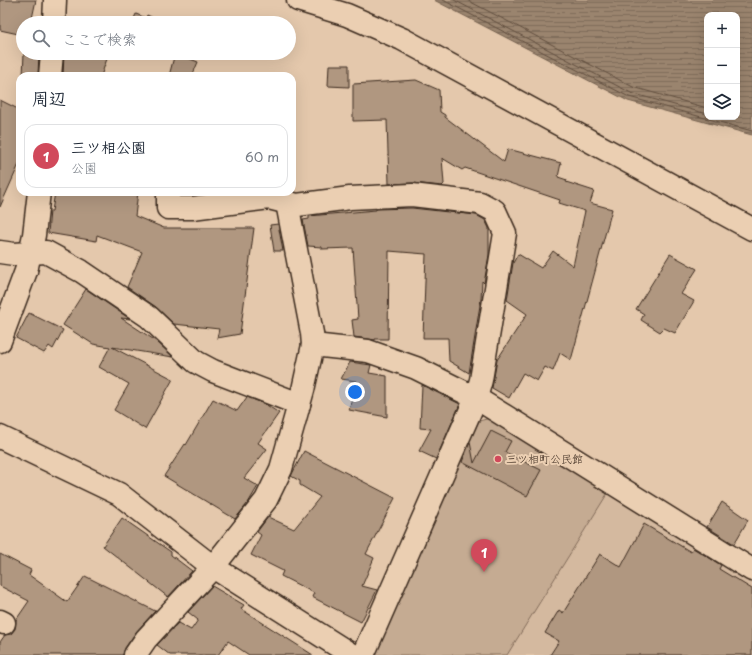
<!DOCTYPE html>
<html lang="ja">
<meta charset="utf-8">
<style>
body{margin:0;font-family:"Playpen Sans","Klee One",sans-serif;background:#f6f6f7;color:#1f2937}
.controls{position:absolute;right:12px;top:12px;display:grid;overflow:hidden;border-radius:8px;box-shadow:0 4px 16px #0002}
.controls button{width:36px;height:36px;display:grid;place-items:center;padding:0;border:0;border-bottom:1px solid #e0e1e3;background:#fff;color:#1f2937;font:20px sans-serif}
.you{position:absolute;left:355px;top:392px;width:14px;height:14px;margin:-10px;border:3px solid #fff;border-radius:50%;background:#1a73e8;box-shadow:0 0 0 6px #1a73e833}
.badge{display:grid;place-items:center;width:26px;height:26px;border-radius:50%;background:#d1495b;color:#fff;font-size:13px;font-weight:700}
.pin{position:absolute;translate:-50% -33px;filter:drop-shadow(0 1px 2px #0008)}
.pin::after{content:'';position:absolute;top:21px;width:14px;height:12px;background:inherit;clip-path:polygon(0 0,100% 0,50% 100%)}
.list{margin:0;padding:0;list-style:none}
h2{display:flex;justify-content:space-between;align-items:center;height:52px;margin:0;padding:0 16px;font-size:17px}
h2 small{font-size:13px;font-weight:400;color:#747a83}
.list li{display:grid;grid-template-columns:26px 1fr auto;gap:12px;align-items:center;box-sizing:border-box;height:64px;margin:0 8px 8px;padding:0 8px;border:1px solid #e0e1e3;border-radius:12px}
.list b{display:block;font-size:15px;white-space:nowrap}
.list p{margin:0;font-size:13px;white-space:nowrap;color:#747a83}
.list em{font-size:13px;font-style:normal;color:#747a83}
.icon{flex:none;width:22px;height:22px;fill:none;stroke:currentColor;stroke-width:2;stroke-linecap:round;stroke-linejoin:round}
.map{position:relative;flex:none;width:752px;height:655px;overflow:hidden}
.search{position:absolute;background:#fff;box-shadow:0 4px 16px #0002;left:16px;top:16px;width:280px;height:44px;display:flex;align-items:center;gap:10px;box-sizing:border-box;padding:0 14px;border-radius:22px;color:#747a83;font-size:15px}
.panel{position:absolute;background:#fff;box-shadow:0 4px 16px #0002;left:16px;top:72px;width:280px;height:124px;border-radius:12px}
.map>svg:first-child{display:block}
.built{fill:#d4b99f}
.park{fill:#c5ab92;stroke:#806a58}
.water{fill:url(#water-rules);stroke:#74604e;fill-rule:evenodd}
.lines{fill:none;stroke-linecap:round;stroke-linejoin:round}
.shore{stroke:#614e3e;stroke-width:1}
.building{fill:#b09780;stroke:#3b2a1e}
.street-casing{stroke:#3b2a1e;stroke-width:25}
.street{stroke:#ebcfb2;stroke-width:22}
.poi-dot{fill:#d1495b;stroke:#ebcfb2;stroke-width:1.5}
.labels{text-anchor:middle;stroke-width:4;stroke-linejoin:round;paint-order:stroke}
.poi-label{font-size:11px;fill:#3b2a1e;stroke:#ebcfb2;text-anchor:start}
</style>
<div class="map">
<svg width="752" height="655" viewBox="0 0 752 655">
<defs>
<pattern id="water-rules" width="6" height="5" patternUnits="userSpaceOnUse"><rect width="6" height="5" fill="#9a846e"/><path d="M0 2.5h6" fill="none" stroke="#7f6c5a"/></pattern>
</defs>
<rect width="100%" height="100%" fill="#e4c8ac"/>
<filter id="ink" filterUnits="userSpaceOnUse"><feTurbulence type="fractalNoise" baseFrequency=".025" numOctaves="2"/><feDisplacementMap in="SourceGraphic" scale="8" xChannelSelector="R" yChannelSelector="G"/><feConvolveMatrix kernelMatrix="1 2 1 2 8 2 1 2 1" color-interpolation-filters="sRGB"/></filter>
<g filter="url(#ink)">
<path class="built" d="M609,491l143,88v76h-245z"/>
<path class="park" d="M490,418l119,73 -102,164h-132l-2,-2 106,-232z"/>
<path class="water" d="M434,0h318v135l-124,-34zM707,15h30v102h-30z"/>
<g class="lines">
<g class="shore">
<path d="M443,0l186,97 123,34"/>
<path d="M454,0l177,93 76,21"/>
<path d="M467,0l166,87 74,21"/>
</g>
</g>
<g class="building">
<path d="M0,0h36l-5,23h-8v12l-23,-5z"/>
<path d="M136,14l10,4 1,-3 17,8h-32z"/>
<path d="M24,53h15l-1,23h-15z"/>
<path d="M64,53h45l-8,23h-38z"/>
<path d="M175,53l23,9 -6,14h-23z"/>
<path d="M329,65h20v22l-21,-1z"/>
<path d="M416,80l23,10 1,22 5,3v2l59,45 4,-13 53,14 -3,14 9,3 -1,2 28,9 -4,12 22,6 -41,151 -11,-7 -7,18 -8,-4 -8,14 -14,-8 -14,25 -17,-10 5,-28 30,-46 -20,-14 6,-37 5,-9 23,14 12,-17 20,15 12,-55 -26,-8 1,-3 -95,-32 -3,2 -20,-12 2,26 -2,2 -29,-3 -24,1 -2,-64 -34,1v-37z"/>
<path d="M0,100l20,10v52l-20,45z"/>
<path d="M55,192h83l-3,24 29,12h90l-14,106 -23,4 2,-9 -45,-5 -18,-17 -29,-20 15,-35 -45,-17 -1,6 -48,-8 2,-22h2z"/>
<path d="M412,208l64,7 9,5 4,8v27l-5,28 -2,-2 -1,18 -12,74 -20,-12 -1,-23h-25l3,-84 -37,-3 -1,88h-13v1l-21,-3 -2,-17 6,-1 -5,-71 -31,1v-2l-14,-1 -5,-26 6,-1v-3l67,-6v-1z"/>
<path d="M278,224l5,27h-9l-4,-26z"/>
<path d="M670,254l27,15 -16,25 13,7 -19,32 -11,-5 -4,4 -19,-12 3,-6 -8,-5z"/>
<path d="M86,289l44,30 -9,-1 35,23 17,16 -61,-10 61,32 -28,50 -31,-19 15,-26 -30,-17 11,-20 -17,-3 -30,-19z"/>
<path d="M29,313l34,17 -10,19 -4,-3 -5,7 -28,-15z"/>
<path d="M350,362l21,3 -2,8 18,3v41l-38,-7 7,-29 -15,-2z"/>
<path d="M422,385l38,19 -24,55 -17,-8 12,-22 -11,-1z"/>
<path d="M247,397l18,7 14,9 -21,30 9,6 -23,29 14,8 -10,17 -13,16 -71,-43 21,-32 1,1 27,-46 24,12z"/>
<path d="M491,431l20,10 -6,11 36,18 -14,26 -65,-34 8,-20 4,21z"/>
<path d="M304,451l91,47 -29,56 8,4 -12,28 15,4 -16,32 -49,-25 2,-4 -33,-17 2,-5 -32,-16 10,-20 -4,-3 11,-15 26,12 26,-32 -20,-12v-4l-9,-5z"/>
<path d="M722,502l26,18 -14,24 -27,-17z"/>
<path d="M122,518l49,34v3l21,16 -24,26 -65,-51z"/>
<path d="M644,524l47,28 2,-4 28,17 -2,4 33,20v66h-202l9,-14 -14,-8 14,-23 4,3 37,-59 21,13z"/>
<path d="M0,554l31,16 -2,5 38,27 18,-26 70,35 -19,21 -11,16 -2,7h-123v-13l5,-7 6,-1 4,-5 1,-9 13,-19 -29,-15z"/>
<path d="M212,586l32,19 -3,4 72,46h-64l-21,-14 -10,14h-48l-13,-10 21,-22 13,7 7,-10 -10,-8z"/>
</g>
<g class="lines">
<defs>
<g id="street">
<path d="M298,0l49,15 55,24 350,190"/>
<path d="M54,23l1,-23"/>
<path d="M50,76l2,-23"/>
<path d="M168,192v16h24l77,-10 28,7 53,-7 62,-3 68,8 15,8 10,22 -24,147 -5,18 -113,257"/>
<path d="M287,203l25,130 1,12"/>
<path d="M0,252l14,2 32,-2 35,19 68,46 47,45 17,9 86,33"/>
<path d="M0,341l26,-70 8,-36 5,-43"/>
<path d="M0,437l119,57 94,73 139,88"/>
<path d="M0,621l4,2"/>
<path d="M135,655l11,-16 67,-72 53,-67 15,-31 22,-79 10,-45 55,6 48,17 60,30 276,172"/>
</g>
</defs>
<use href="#street" class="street-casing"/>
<use href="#street" class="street"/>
</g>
</g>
<circle class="poi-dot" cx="498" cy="459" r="4"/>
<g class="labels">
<g class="poi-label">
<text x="506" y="463">三ツ相町公民館</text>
</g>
</g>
</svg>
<div class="controls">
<button>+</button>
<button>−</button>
<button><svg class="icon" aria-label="layers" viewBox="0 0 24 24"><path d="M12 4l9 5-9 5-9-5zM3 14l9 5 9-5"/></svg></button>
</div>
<div class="you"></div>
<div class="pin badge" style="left:484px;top:572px">1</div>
<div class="search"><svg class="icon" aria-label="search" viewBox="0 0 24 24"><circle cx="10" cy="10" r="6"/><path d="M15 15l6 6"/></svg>ここで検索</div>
<section class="panel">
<h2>周辺<small></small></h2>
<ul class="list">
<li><span class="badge">1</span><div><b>三ツ相公園</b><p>公園</p></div><em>60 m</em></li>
</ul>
</section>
</div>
